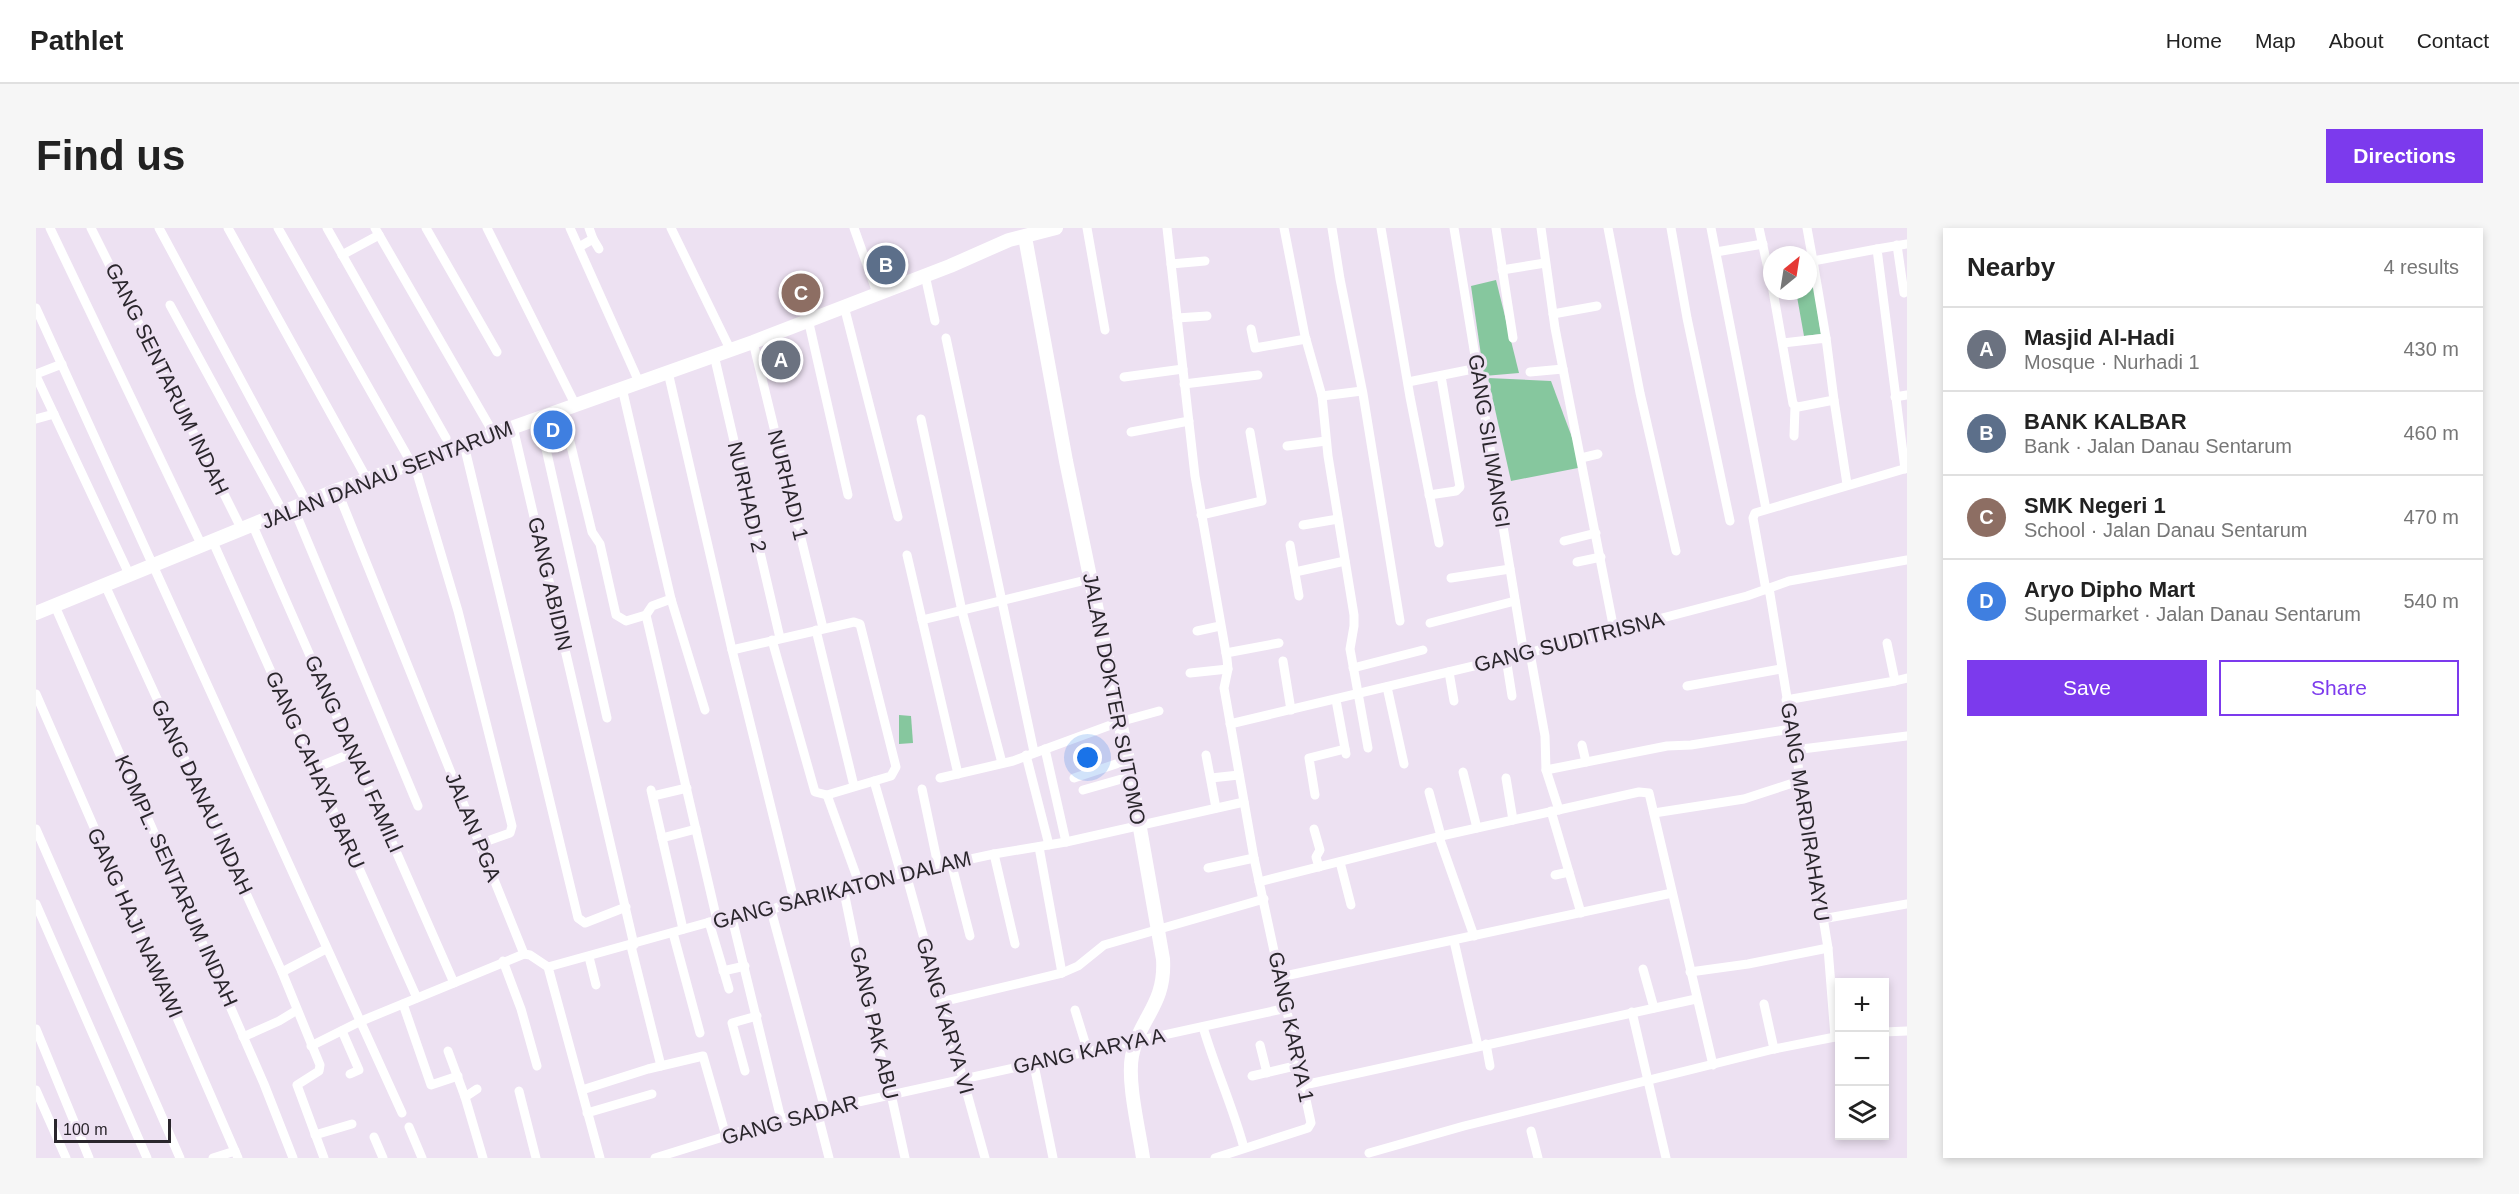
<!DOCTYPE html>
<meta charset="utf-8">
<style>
body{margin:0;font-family:Helvetica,sans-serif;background:#f6f6f6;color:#222}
.controls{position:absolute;right:18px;bottom:18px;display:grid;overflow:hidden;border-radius:0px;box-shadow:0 3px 9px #0003}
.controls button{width:54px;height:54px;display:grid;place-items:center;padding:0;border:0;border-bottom:2px solid #e0e0e0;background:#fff;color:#222;font:30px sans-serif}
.compass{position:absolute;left:1727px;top:18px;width:54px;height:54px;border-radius:50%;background:#fff;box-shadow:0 3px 9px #0003;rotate:30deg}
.scale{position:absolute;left:18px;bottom:15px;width:117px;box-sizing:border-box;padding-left:6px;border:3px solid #2a262c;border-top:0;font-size:16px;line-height:21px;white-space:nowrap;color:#2a262c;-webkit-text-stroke:4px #ede1f2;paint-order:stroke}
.you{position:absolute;left:1052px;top:530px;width:21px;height:21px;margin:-15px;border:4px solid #fff;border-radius:50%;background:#1a73e8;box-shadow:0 0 0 9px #1a73e833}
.badge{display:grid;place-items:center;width:39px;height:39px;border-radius:50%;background:#7c3aed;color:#fff;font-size:20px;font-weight:700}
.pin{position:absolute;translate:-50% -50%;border:3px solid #fff;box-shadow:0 2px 6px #0006}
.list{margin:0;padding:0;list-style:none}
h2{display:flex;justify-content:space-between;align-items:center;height:78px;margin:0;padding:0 24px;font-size:26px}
h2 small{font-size:20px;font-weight:400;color:#767676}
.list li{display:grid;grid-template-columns:39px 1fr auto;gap:18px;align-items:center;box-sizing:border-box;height:84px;padding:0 24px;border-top:2px solid #e0e0e0}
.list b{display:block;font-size:22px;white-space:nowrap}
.list p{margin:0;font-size:20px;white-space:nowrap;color:#767676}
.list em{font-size:20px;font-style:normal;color:#767676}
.actions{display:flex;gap:12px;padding:18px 24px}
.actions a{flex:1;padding:14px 0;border:2px solid #7c3aed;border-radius:0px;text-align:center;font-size:21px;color:#7c3aed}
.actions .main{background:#7c3aed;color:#fff}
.icon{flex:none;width:33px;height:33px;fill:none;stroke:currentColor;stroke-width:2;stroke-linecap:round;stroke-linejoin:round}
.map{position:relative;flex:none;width:1871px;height:930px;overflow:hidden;border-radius:0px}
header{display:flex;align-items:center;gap:36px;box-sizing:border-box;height:84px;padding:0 30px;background:#fff;border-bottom:2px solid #e0e0e0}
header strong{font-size:28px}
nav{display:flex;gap:33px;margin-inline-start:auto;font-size:21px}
.intro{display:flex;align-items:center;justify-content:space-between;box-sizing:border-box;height:144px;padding:0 36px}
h1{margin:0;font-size:42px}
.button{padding:15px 27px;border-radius:0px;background:#7c3aed;color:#fff;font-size:21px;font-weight:700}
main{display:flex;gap:36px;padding:0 36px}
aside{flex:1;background:#fff;border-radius:0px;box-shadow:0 3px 9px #0003}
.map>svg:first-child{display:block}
.green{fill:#86c79e}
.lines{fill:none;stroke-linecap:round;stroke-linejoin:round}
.street{stroke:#fff;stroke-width:9}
.secondary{stroke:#fff;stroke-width:14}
.labels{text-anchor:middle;stroke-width:6;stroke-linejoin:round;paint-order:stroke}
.street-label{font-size:21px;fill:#2a262c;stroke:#ede1f2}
</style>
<header>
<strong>Pathlet</strong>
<nav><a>Home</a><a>Map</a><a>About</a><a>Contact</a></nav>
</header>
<div class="intro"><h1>Find us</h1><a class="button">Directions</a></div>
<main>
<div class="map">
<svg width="1871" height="930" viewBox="0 0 1871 930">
<rect width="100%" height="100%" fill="#ede1f2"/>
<g class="green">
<path d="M1772,47h4l9,59 -17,2 -8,-45h12z"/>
<path d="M1460,52l23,93 -35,3 -13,-90z"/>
<path d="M1452,150l63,3 32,86 -72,14z"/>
<path d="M863,487l12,1 2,27 -14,1z"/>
</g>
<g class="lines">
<g class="street">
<path d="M14,0l152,318"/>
<path d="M55,0l151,302"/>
<path d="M123,0l148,275"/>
<path d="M192,0l139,251"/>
<path d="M242,0l139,245 41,138 54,215 -2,7 -31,11"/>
<path d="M291,0l119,210"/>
<path d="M339,0l119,206"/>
<path d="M390,0l71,124"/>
<path d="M451,0l88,176"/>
<path d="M534,0l69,154"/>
<path d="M635,0l59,121"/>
<path d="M818,0l23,65"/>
<path d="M1051,0l18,102"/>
<path d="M1131,0l28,248 32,183 1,10 -4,19 30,170 57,265 -3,5 -93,30"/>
<path d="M1248,0l21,108 17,60 6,60 26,159v11l-4,23 18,99"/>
<path d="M1296,0l8,51 23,115 37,227"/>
<path d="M1345,0l29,169 29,146"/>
<path d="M1418,0l70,426"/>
<path d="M1460,0l17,110"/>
<path d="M1505,0l14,100 59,302"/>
<path d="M1572,0l32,165 36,158"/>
<path d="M1635,0l16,90 43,203"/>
<path d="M1675,0l55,281"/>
<path d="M1723,0l13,59"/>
<path d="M1771,0l6,33 64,-12"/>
<path d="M557,11l6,10"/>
<path d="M1861,17l7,48"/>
<path d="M543,19l14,-8 -4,-11"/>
<path d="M1680,24l47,-8"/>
<path d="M306,27l37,-20"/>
<path d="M1777,33l13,77"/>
<path d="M1135,36l34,-3"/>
<path d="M1466,42l43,-7"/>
<path d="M889,47l10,46"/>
<path d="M1737,63l20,113 5,3 36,-7 13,84"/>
<path d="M134,77l113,207"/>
<path d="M808,78l54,211"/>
<path d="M0,80l366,805"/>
<path d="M1517,86l44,-8"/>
<path d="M1141,90l30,-2"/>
<path d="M772,91l40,176"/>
<path d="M1215,101l4,19 51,-9"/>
<path d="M910,110l88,414"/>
<path d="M717,114l70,286"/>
<path d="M1747,115l43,-5 8,62"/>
<path d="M678,127l66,283"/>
<path d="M632,144l64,278"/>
<path d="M1494,144l33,-3"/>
<path d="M0,146l26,-10"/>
<path d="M0,148l94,200"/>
<path d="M1088,149l59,-8"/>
<path d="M1372,154l70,-14"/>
<path d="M1148,156l74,-9"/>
<path d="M586,160l49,211 -19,7 -6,9 71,305"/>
<path d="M1286,168l40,-5"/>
<path d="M1859,169l12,-2"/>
<path d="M526,181l30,123 8,12 16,71 10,6 20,-6"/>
<path d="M503,190l68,300"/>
<path d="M0,191l18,-5"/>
<path d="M885,191l41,192 40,152"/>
<path d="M477,199l121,518"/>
<path d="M1095,204l58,-11"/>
<path d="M1758,208l1,-29"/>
<path d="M428,217l114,473 7,5 41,-16"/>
<path d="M1251,218l39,-5"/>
<path d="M1545,230l17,-4"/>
<path d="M1869,241l-28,-220 30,-5"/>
<path d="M301,262l187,464 6,1 18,12 52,191"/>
<path d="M1393,267l27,-4 4,-4 -19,-111"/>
<path d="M258,281l124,297"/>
<path d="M1165,287l61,-14 -12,-69"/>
<path d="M1267,297l35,-6"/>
<path d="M217,298l201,457"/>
<path d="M1528,313l32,-8"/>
<path d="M177,314l204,456"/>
<path d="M1254,317l9,51"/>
<path d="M871,327l51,219"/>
<path d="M1541,334l24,-5"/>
<path d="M1259,344l50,-11"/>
<path d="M1415,350l59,-9"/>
<path d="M69,357l177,387 38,93 -1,6 -22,14 27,73"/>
<path d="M1733,360l59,360 7,89"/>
<path d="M1730,362l-13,-72 2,-5 152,-45"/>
<path d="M635,371l34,111"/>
<path d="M19,378l128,293 2,9 3,2 76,174 29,74"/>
<path d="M886,392l168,-41"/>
<path d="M1394,395l85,-22"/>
<path d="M780,402l38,156"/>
<path d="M1161,403l23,-5"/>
<path d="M736,412l43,152 12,3 47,-14"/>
<path d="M1190,425l53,-10"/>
<path d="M1494,425l15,83 1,34 13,40"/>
<path d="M1470,430l6,38"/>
<path d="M1247,433l8,49"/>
<path d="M1317,440l70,-18"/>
<path d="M1413,444l5,29"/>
<path d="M1154,445l38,-4"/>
<path d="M1859,453l12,-3"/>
<path d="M1651,458l94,-17"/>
<path d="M1351,459l17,77"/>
<path d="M0,466l202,464"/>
<path d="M1300,472l10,54"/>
<path d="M1750,472l109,-19 -8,-38"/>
<path d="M1194,496l294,-70 223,-58 42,-15 118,-21"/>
<path d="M1546,517l4,17"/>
<path d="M1009,521l21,93"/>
<path d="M1758,522l113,-14"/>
<path d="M990,527l23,90"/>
<path d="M1170,527l10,53"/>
<path d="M277,541l39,-16"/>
<path d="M1510,542l121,-24 24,-1 100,-16"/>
<path d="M1427,544l14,56"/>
<path d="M904,550l73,-17 106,-39 40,-11"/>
<path d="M1038,550l54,-18"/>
<path d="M1175,550l28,-3"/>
<path d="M1470,550l7,42"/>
<path d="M886,561l16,76"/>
<path d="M615,562l32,139"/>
<path d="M1047,562l49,-14"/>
<path d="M1393,564l12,44"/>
<path d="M791,567l32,88"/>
<path d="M1279,567l-6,-37 36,-9"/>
<path d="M617,568l34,-8"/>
<path d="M1515,583l30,102"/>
<path d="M1618,585l90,-14 55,-18"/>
<path d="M0,601l144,329"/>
<path d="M1278,601l6,21 -4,7 3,10"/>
<path d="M1403,609l35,99"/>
<path d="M626,610l34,-9"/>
<path d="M1003,619l23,126"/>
<path d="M958,626l21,90"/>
<path d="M915,634l19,74"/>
<path d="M1304,634l11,43"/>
<path d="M1172,640l46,-10"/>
<path d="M870,646l79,284"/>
<path d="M1519,647l14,-3"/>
<path d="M1223,654l182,-46 198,-44 10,1 64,272"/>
<path d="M807,659l24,117 24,90 14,64"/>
<path d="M758,672l-62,-250 122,-28 6,2 36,143 -5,9 -17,5 27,93"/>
<path d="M0,676l111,254"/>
<path d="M735,682l54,199"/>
<path d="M696,690l49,201"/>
<path d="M1786,691l85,-15"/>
<path d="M673,694l20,67"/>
<path d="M637,705l27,100"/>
<path d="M1418,713l24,105"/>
<path d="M595,718l30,120"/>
<path d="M553,729l7,28"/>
<path d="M467,733l18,48 16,57"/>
<path d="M512,739l169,-47 54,-10 34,-14 54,-13 135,-29 72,-12 178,-40"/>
<path d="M1607,741l11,39"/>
<path d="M687,743l22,-5"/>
<path d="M246,744l44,-23"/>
<path d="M1654,744l58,-8 80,-16"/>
<path d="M1244,749l392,-84"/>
<path d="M905,774l121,-29 16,-7 26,-21 160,-46"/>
<path d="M367,776l28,81 27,-9"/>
<path d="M1728,776l10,45"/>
<path d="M1039,782l13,42"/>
<path d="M1596,784l34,146"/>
<path d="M1167,799c12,41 30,80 41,121"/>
<path d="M0,801l53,129"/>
<path d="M306,803l17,39 -9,4"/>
<path d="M1848,804l23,-1"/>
<path d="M207,809l36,-16 18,-11"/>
<path d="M1450,816l4,22"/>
<path d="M1224,817l7,28"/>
<path d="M275,818l48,-24 165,-68"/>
<path d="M412,823l17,46"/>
<path d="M998,837l19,93"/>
<path d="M709,843l-13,-48 25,-7"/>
<path d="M1216,848l47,-11"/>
<path d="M1268,857l392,-86"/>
<path d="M441,861l-12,8 18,61"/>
<path d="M0,862l30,68"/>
<path d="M546,862l66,-21 55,-13 23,80"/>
<path d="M483,863l17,67"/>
<path d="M781,883l12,47"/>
<path d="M551,885l65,-19"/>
<path d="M373,899l13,31"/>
<path d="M1495,903l7,27"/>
<path d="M279,907l37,-11"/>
<path d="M338,909l9,21"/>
<path d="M1333,925l95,-27 310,-77 66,-13"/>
<path d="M177,930l22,-7"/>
<path d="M619,930l126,-39 506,-111"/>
</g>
<g class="secondary">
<path d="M989,9l41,224 62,299 35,199c3,46 -24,59 -31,97 -5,26 7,74 11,102"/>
<path d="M0,385l301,-123 416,-148 197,-76 59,-26 47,-12"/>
</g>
</g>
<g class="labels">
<g class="street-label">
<text transform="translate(131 151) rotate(64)" y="7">GANG SENTARUM INDAH</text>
<text transform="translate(1453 213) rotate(81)" y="7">GANG SILIWANGI</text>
<text transform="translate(351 247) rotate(-21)" y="7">JALAN DANAU SENTARUM</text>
<text transform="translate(752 257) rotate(76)" y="7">NURHADI 1</text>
<text transform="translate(711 269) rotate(77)" y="7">NURHADI 2</text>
<text transform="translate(514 356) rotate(77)" y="7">GANG ABIDIN</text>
<text transform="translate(1533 414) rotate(-14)" y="7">GANG SUDITRISNA</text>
<text transform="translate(1078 471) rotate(79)" y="7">JALAN DOKTER SUTOMO</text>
<text transform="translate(318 526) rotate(66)" y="7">GANG DANAU FAMILI</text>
<text transform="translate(279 542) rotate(66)" y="7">GANG CAHAYA BARU</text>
<text transform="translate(166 569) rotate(65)" y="7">GANG DANAU INDAH</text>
<text transform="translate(1769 584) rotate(81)" y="7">GANG MARDIRAHAYU</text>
<text transform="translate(437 599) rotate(68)" y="7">JALAN PGA</text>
<text transform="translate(140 653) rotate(66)" y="7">KOMPL. SENTARUM INDAH</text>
<text transform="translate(806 662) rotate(-14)" y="7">GANG SARIKATON DALAM</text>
<text transform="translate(99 695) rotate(66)" y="7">GANG HAJI NAWAWI</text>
<text transform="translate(909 788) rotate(74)" y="7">GANG KARYA VI</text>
<text transform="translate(838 795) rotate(77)" y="7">GANG PAK ABU</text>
<text transform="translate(1255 799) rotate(78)" y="7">GANG KARYA 1</text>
<text transform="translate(1053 823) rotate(-12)" y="7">GANG KARYA A</text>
<text transform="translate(754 892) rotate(-15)" y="7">GANG SADAR</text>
</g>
</g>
</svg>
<div class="controls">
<button>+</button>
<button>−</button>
<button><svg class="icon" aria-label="layers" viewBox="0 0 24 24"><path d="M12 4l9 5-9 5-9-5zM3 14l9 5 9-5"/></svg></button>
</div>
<svg class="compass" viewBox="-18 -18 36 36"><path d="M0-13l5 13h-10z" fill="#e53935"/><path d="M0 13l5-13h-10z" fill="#767676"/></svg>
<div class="scale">100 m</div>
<div class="you"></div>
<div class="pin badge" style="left:745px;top:132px;background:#6b7280">A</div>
<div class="pin badge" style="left:850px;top:37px;background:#5c6f8a">B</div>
<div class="pin badge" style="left:765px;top:65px;background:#8d6e63">C</div>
<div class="pin badge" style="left:517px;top:202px;background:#3f7fe0">D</div>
</div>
<aside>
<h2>Nearby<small>4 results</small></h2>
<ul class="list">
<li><span class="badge" style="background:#6b7280">A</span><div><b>Masjid Al-Hadi</b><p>Mosque · Nurhadi 1</p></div><em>430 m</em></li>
<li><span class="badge" style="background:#5c6f8a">B</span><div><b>BANK KALBAR</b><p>Bank · Jalan Danau Sentarum</p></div><em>460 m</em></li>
<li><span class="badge" style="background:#8d6e63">C</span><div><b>SMK Negeri 1</b><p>School · Jalan Danau Sentarum</p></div><em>470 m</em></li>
<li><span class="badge" style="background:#3f7fe0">D</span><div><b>Aryo Dipho Mart</b><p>Supermarket · Jalan Danau Sentarum</p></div><em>540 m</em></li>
</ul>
<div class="actions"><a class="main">Save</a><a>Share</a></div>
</aside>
</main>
